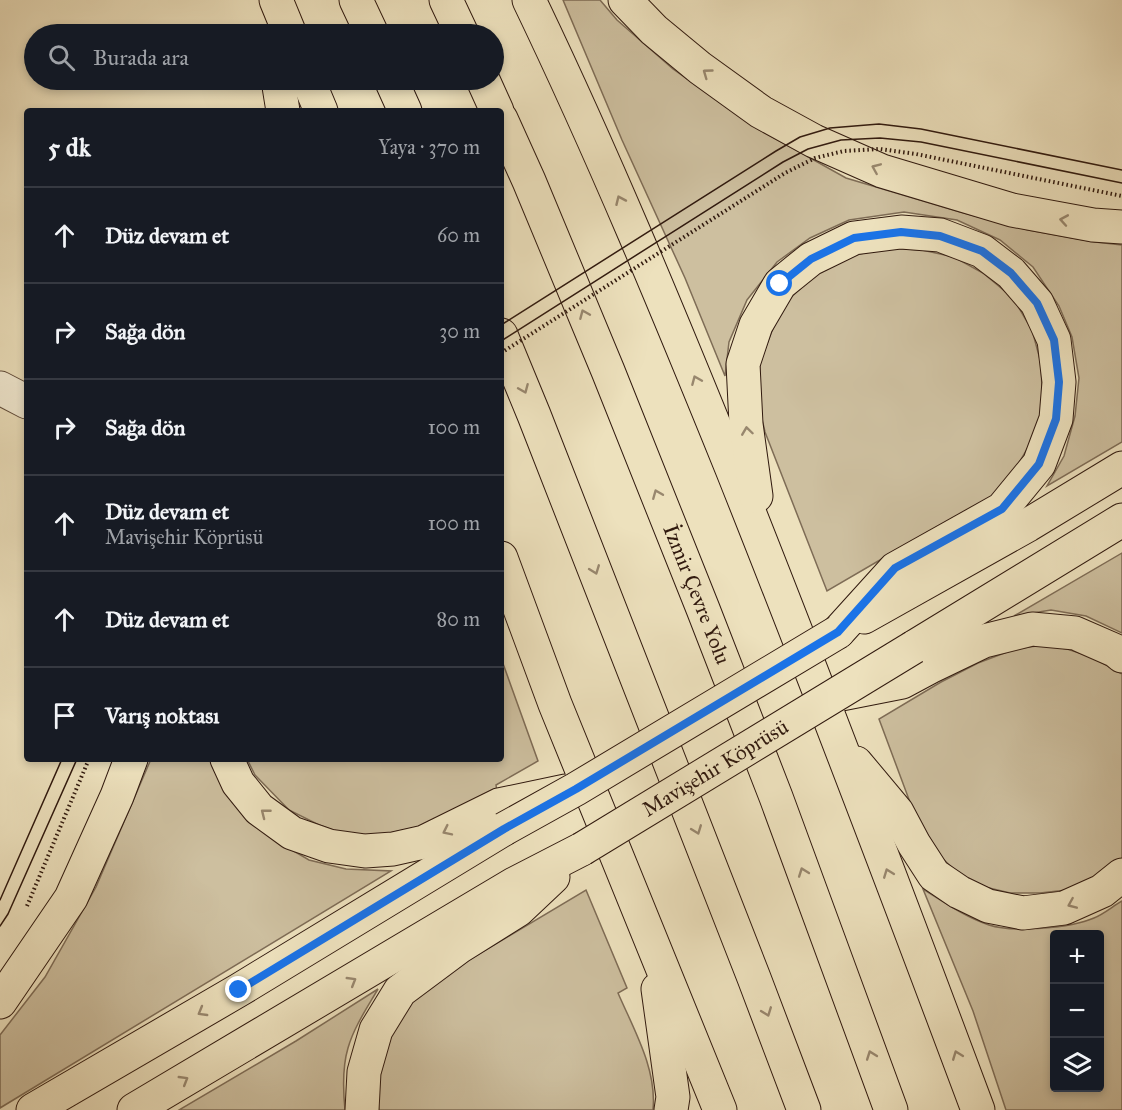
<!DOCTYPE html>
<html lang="tr">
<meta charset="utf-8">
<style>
body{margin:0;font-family:"IM FELL Great Primer",serif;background:#20242c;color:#f1f3f6}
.controls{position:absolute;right:18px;bottom:18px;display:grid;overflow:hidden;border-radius:6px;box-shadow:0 3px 9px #0003}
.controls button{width:54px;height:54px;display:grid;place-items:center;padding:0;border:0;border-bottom:2px solid #363941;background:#171b24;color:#f1f3f6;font:30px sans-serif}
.stop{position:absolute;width:18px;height:18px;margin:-14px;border:4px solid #1a73e8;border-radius:50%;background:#fff}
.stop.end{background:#1a73e8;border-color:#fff;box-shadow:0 2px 6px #0008}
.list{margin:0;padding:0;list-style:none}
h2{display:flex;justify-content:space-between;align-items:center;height:78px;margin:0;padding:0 24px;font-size:26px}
h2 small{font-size:20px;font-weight:400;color:#9ea1a6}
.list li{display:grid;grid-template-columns:39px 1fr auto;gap:18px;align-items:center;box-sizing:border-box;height:96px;padding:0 24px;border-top:2px solid #363941}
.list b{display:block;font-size:22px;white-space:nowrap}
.list p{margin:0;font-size:20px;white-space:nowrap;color:#9ea1a6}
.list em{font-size:20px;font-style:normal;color:#9ea1a6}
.icon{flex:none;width:33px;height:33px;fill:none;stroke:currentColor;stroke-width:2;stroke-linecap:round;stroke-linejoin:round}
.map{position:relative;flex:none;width:1122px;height:1110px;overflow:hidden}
.search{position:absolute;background:#171b24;box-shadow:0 3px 9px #0003;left:24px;top:24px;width:480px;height:66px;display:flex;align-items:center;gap:15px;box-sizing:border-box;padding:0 21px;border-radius:33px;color:#9ea1a6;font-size:22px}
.panel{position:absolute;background:#171b24;box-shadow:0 3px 9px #0003;left:24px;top:108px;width:480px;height:654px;border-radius:6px}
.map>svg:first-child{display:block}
.green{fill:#cdbf9f;stroke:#7e6c56;stroke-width:1.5;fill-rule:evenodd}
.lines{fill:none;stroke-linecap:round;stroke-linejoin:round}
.minor-casing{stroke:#5f4b3a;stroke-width:35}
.major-casing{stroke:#30190e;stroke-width:35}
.highway-casing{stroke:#30190e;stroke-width:35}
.path{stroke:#30190e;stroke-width:4;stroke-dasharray:1.5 3;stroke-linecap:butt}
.minor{stroke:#f3ecd4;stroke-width:33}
.major{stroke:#ede1bd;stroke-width:33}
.highway{stroke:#ede1bd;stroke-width:33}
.tram{stroke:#30190e;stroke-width:1.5}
.major-bridge-casing{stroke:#30190e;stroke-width:35;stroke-linecap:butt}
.path-bridge{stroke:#30190e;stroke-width:4;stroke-dasharray:1.5 3;stroke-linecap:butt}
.major-bridge{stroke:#ede1bd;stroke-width:33}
.oneway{stroke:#98876e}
.route{stroke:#1a73e8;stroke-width:8}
.labels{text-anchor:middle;stroke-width:4.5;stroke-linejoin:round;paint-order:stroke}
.street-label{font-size:21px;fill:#30190e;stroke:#f3ecd4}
</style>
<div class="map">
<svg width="1122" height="1110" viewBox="0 0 1122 1110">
<rect width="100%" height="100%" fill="#ede1bd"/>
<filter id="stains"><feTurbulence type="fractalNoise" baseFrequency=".00333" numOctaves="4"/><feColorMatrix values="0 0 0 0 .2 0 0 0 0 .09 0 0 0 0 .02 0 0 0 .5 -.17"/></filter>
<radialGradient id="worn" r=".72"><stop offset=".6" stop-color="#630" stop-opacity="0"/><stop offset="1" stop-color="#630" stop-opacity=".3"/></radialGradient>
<g class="green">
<path d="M563,0h37l17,20 56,49 85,60 88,49 114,34 68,18 67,12 27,3v197l-75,44 17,-30 11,-40 4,-38 -7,-41 -13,-31 -26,-39 -33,-27 -43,-20 -53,-8 -55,8 -39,18 -33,24 -30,38 -18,42 -4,34 -40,-98 -63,-138z"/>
<path d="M891,248l31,2 32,7 29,16 30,25 19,32 9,33 1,26 -1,27 -12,30 -15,25 -16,20 -19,15 -87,47 -65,38 -62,-159 -7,-30 2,-40 12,-31 13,-28 31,-29 38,-19z"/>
<path d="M1122,553v80l-36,-17 -35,-6 -37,6z"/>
<path d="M1044,645l23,4 25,8 30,17v184l-31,24 -24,8 -27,3h-30l-25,-6 -25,-12 -18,-17 -28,-45 -35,-94 62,-37 37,-19 37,-14z"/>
<path d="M501,658l37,103 -42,24 1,7 -61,31 -60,13 -35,-3 -22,-8 -30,-15 -34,-35 -8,-16h254z"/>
<path d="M151,759h59l17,32 51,51 31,18 37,9 45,2 -391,237v-73l45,-58 51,-90z"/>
<path d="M923,889c21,13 42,28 66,36 24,8 82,3 105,-7 10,-4 19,-12 28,-17v209h-116l-33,-99zM1054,934h46v154h-46z"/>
<path d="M586,890l41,98 -9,5c16,37 39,76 35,117h-274l-2,-15 5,-31 11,-34 15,-24 29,-27z"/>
<path d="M378,989c-11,19 -24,38 -30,59 -6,20 -5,42 -3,62h-166l117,-69z"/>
</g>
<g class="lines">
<defs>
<path id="minor" d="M0,388l27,14"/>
<g id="major">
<path d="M276,0l14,34"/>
<path d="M529,0c74,154 139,311 203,469 85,213 166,427 246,641"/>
<path d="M625,0l29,30 46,38 61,44 53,29 68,30 130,39 81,15 29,2"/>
<path d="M278,80l5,31"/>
<path d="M308,80l13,31"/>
<path d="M756,496l-10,-72 -3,-60 13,-39 24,-41 31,-25 43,-21 47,-6 39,3 42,16 29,22 26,30 17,37 5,42 -3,37 -17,45 -37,45 -107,60 -57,63"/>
<path d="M501,558l54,146 165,406"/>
<path d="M864,617l164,-92 94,-57"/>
<path d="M914,647l208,-127"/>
<path d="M836,695l66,-13 28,-15 54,-26 48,-12 43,4 41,18 6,5"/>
<path d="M227,759l11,24 21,26 33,24 37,13 36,5 28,-2 31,-7 75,-37 67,-14"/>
<path d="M856,763l41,49 17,32 20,31 25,17 29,14 35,7 41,-5 38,-17 20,-16"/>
<path d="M658,989l15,108 -2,13"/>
<path d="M0,1002l71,-104 46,-102 14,-37"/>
<path d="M33,1110l206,-120 265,-161"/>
<path d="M134,1110l380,-226 68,-35"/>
<path d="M362,1110l2,-38 12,-42 24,-39 59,-44 59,-37 35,-33"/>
</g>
<g id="highway">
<path d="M356,0l16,34"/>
<path d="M446,0l16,34"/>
<path d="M391,80l14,31"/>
<path d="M483,80l14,31"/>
<path id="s1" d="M501,119l28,62 79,190 95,238 73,188 115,313"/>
<path d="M501,335l33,80 220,563 50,132"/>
</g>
</defs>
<use href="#minor" class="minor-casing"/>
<use href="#major" class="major-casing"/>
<use href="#highway" class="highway-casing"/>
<path class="path" d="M27,906l62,-147"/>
<use href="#minor" class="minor"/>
<use href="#major" class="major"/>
<use href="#highway" class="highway"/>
<g class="tram">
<path d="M501,325l275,-174 24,-14 30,-9 49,-4 42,5 201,41"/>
<path d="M501,341l282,-179 25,-13 33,-9 39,-2 41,4 201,41"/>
<path d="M0,900l62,-141"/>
<path d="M0,926l8,-12 69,-155"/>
</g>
<defs>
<g id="major-bridge">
<path d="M504,829l72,-40 262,-157"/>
<path id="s2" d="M582,849l332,-202"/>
</g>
</defs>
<use href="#major-bridge" class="major-bridge-casing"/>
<path class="path-bridge" d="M501,353l284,-180 30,-15 29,-7 36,-2 36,5 206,42"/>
<use href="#major-bridge" class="major-bridge"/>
</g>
<defs><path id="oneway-chevron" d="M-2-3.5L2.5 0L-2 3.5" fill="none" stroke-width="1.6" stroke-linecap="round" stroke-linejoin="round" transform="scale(1.5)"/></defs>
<g class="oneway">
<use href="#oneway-chevron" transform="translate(707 73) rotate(-144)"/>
<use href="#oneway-chevron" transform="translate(876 168) rotate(-157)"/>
<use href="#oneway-chevron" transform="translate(620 200) rotate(-114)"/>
<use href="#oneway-chevron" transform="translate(1064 220) rotate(-170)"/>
<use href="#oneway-chevron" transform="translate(584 314) rotate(-113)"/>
<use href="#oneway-chevron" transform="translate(696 380) rotate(-113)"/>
<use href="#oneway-chevron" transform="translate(524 389) rotate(67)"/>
<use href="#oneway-chevron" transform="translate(747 431) rotate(-98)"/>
<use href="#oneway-chevron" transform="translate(657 494) rotate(-112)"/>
<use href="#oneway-chevron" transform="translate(595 570) rotate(69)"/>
<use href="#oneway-chevron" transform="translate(265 813) rotate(-142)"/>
<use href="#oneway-chevron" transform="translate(697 830) rotate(69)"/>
<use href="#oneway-chevron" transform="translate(447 831) rotate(154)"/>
<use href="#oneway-chevron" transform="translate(803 872) rotate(-110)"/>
<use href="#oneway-chevron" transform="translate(888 873) rotate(-111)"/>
<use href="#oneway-chevron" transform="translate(1072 904) rotate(157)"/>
<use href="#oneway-chevron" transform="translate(352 981) rotate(-31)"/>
<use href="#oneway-chevron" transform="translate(202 1012) rotate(150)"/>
<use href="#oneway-chevron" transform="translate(767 1012) rotate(69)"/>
<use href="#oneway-chevron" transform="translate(871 1055) rotate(-110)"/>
<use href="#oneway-chevron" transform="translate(957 1055) rotate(-111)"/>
<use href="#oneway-chevron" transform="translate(184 1080) rotate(-31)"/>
</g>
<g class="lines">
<path class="route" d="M239,990l265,-161 72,-40 262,-157 57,-64 107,-59 37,-45 17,-45 3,-37 -5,-42 -17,-37 -26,-30 -29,-22 -42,-15 -39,-4 -47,6 -43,21 -31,25"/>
</g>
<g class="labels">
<g class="street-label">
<text dy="7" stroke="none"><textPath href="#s1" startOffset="514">İzmir Çevre Yolu</textPath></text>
<text dy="7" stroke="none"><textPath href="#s2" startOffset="156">Mavişehir Köprüsü</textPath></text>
</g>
</g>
<rect width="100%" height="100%" filter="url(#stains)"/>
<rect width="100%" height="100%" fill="url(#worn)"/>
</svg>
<div class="controls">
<button>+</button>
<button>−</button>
<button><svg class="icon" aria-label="layers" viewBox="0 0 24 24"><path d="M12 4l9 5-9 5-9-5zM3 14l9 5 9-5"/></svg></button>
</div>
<div class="stop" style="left:780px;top:284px"></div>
<div class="stop end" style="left:239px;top:990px"></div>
<div class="search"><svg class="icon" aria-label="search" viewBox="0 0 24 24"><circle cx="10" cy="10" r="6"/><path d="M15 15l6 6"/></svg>Burada ara</div>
<section class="panel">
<h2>5 dk<small>Yaya · 370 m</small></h2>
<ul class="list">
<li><svg class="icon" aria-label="ahead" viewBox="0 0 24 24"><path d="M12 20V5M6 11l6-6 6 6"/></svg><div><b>Düz devam et</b></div><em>60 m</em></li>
<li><svg class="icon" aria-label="right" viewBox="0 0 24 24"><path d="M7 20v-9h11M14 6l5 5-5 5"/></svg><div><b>Sağa dön</b></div><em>30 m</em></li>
<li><svg class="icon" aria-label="right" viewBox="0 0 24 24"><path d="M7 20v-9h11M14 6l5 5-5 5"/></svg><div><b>Sağa dön</b></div><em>100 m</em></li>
<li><svg class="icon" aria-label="ahead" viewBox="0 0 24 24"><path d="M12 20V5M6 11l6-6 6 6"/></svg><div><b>Düz devam et</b><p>Mavişehir Köprüsü</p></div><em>100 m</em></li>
<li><svg class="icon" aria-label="ahead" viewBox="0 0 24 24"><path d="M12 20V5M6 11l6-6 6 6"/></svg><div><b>Düz devam et</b></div><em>80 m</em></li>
<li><svg class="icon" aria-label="arrive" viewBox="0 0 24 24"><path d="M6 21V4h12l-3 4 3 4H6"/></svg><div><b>Varış noktası</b></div></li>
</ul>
</section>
</div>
